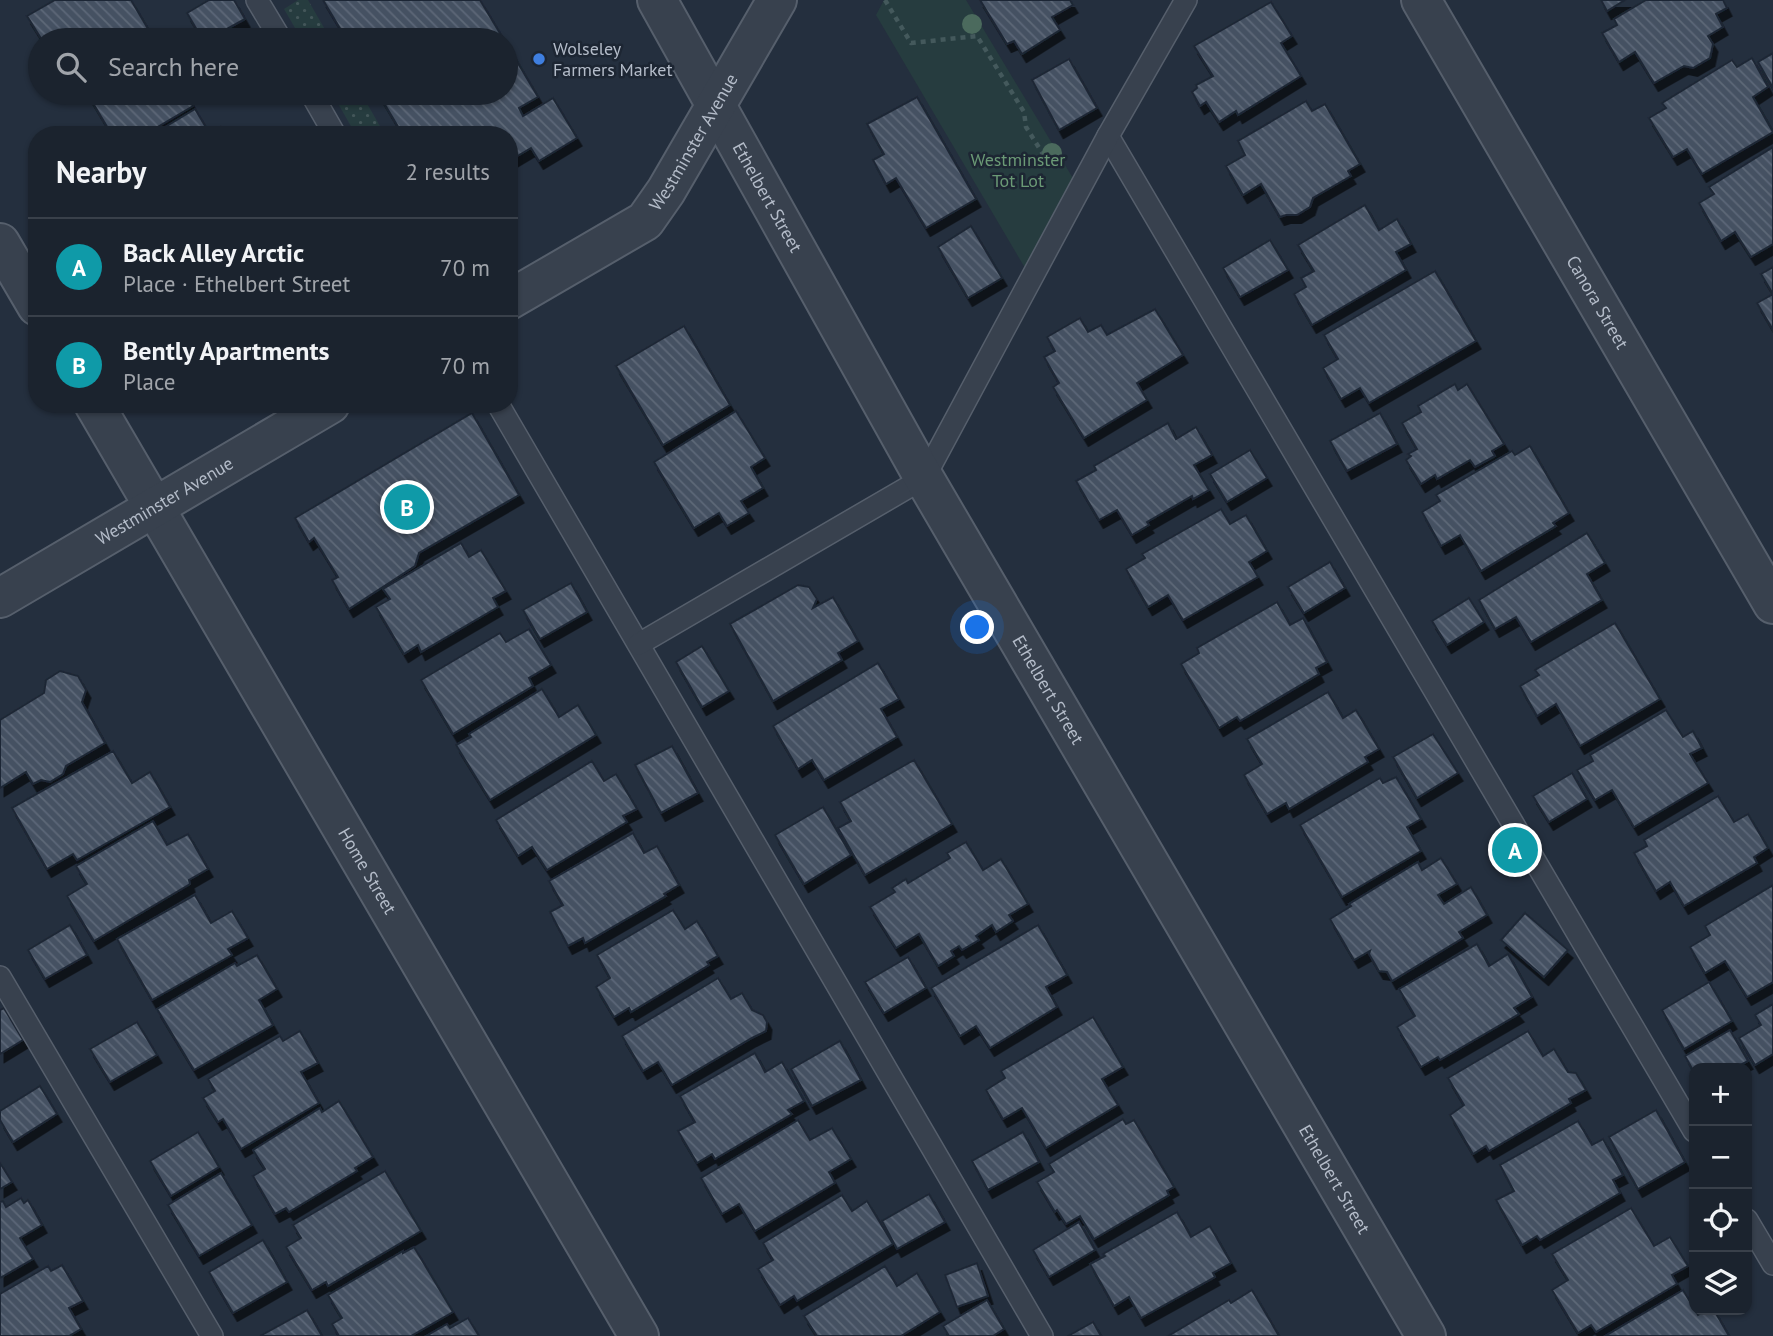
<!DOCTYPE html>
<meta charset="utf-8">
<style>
body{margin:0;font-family:"PT Sans",sans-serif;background:#282f3a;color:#f1f3f6}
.controls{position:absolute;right:21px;bottom:21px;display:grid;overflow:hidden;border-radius:14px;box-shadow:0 2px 5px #0004}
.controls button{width:63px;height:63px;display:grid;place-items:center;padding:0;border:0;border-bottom:2px solid #39404a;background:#1b232e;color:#f1f3f6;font:35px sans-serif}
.you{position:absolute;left:978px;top:628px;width:24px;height:24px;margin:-18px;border:5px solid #fff;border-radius:50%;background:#1a73e8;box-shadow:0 0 0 10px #1a73e833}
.badge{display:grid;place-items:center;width:46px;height:46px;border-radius:50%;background:#0b8043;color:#fff;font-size:23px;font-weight:700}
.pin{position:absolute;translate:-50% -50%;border:4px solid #fff;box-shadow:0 2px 7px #0006}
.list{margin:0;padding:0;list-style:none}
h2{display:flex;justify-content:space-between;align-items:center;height:91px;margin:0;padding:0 28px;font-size:30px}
h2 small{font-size:23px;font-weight:400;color:#a0a4aa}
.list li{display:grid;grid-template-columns:46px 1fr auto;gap:21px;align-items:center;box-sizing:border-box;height:98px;padding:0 28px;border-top:2px solid #39404a}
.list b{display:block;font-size:26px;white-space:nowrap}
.list p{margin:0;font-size:23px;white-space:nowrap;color:#a0a4aa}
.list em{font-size:23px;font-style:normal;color:#a0a4aa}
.icon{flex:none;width:38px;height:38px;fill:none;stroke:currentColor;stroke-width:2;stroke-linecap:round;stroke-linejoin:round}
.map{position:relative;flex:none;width:1773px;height:1336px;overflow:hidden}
.search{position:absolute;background:#1b232e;box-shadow:0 2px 5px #0004;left:28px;top:28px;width:490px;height:77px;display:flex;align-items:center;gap:18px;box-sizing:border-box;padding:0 24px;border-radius:38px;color:#a0a4aa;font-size:26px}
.panel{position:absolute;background:#1b232e;box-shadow:0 2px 5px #0004;left:28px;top:126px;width:490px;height:287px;border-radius:28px}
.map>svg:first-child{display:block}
.park{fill:#263c3f}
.garden{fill:url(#garden-dots)}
.building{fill:url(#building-back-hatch);stroke:#1f2835;stroke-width:2;filter:url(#shadow)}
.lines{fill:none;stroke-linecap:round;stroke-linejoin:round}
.service-casing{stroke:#565f6c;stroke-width:24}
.minor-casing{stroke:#565f6c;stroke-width:42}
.path{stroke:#44595c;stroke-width:4.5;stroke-dasharray:5 5;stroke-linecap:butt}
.service{stroke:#38414e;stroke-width:21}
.minor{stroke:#38414e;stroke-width:38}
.tree{fill:#4b6a5d}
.shop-dot{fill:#3f7fe0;stroke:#1d2633;stroke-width:2.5}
.labels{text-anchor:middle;stroke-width:5;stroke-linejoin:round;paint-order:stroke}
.poi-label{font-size:18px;fill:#b4bcc9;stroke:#1d2633;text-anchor:start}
.street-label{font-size:18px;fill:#b4bcc9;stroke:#1d2633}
.park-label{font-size:18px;fill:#6b9a76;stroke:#1d2633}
</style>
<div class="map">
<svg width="1773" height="1336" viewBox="0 0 1773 1336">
<defs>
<pattern id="garden-dots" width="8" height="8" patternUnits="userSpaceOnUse" patternTransform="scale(1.75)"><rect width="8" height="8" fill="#263c3f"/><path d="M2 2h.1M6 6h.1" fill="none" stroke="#435659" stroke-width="1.8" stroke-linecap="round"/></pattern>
<pattern id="building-back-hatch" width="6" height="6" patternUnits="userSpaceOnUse" patternTransform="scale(1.75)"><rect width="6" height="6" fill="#455162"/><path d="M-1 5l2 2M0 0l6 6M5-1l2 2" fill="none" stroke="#5d6877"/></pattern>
<filter id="shadow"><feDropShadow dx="4.5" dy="8" stdDeviation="0" flood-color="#0009"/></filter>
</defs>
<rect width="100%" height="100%" fill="#242f3e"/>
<path class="park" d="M884,0h82l108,180 -49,88 -149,-253z"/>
<g class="garden">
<path d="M298,0h10l23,40h-29l-18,-31z"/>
<path d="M332,93h29l24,42h-29z"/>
</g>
<g class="building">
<path d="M55,0h76l20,34 -11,6h-98l-15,-24z"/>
<path d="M209,0h25l11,19 -38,21h-4l-16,-27z"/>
<path d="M323,0h157l24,40h-157z"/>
<path d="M980,0h90l3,5 -21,12 8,13 -38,24 -8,-13 -7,3z"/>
<path d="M1601,0h24l-18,11z"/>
<path d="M1646,0h77l4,8 -11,6 7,13 -15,9 5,8 -3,14 -17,10 -9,-2 -30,17 -19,-31 -16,10 -17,-29 15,-8 -3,-6z"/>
<path d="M1271,2l21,34 -11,7 20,33 -63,39 -2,-4 -17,11 -13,-20 -6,4 -8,-14 5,-4 -1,-3 17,-9 -19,-30z"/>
<path d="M506,43l32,54 -19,11 4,8 30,-18 24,40 -38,23 -8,-13 -22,13v-26h-106l-25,-42h128z"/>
<path d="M1773,53v35l-15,-26z"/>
<path d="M1752,58l16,29 -15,10 20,35 -71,42 -15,-25 -14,8 -24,-39 17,-10 -4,-5 70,-43 5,7z"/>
<path d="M1069,59l28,49 -38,22 -27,-50z"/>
<path d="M87,93h99l7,13 -49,29h-32z"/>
<path d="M917,97l59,102 -50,29 -30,-50 -10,6 -13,-24 11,-6 -17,-30z"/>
<path d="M1306,101l6,10 13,-7 35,60 -12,7 3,5 -38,22 -3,9 -13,8h-11l-6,2 -19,-33 -18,11 -17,-29 19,-11 -7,-14z"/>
<path d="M195,109l15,25 11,-7 5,8h-74z"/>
<path d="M1773,147v97l-22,13 -16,-25 -14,9 -22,-38 15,-9 -5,-7z"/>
<path d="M1365,205l14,25 18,-11 14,25 -15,8 10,18 -94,55 -18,-31 12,-7 -5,-9 13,-7 -16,-26z"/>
<path d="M971,226l31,52 -34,20 -30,-51z"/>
<path d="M1270,240l18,30 -48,27 -17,-29z"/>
<path d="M1773,267v63l-16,-27 16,-9 -12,-20z"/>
<path d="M1435,271l41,70 -107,62 -9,-15 -19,11 -18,-31 15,-9 -14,-24z"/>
<path d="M1155,309l28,46 -46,28 10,17 -63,38 -31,-51 6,-4 -15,-26 11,-6 -8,-14 33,-19 8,14 13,-7 6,10z"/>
<path d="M684,326l46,79 -67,40 -47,-79z"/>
<path d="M1455,384l3,6 9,-6 37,60 -12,7 3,5 -20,11 -5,-7 -33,19 -2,-4 -14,9 -15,-24 5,-4 -3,-2 9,-5 -15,-26 19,-11 -3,-6z"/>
<path d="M736,411l29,47 -14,9 12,21 -22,13 8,12 -22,13 -8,-13 -25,15 -40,-66z"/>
<path d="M472,413l47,82 -100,58 -4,13 -66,43 -17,-29 6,-3 -24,-39 -5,4 -14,-24z"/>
<path d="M1380,413l17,31 -50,27 -17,-30z"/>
<path d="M1168,423l8,16 20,-12 16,28 -18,10 15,25 -16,9 -1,-3 -45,26 2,3 -17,10 -15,-25 -18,10 -23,-39 20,-11 -2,-4z"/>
<path d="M1530,446l39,67 -16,10 3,3 -75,45 -21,-36 -19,11 -19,-34 18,-11 -4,-6 76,-44 3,4z"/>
<path d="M1250,450l17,28 -40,24 -17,-28z"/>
<path d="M1221,509l9,15 16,-9 21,36 -18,11 9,15 -75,43 -15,-25 -20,12 -22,-38 19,-11 -3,-4z"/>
<path d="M1587,533l18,30 -18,11 15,26 -71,42 -15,-25 -21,12 -16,-29z"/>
<path d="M461,543l8,14 12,-7 25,41 -13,7 5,9 -77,45 -3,-7 -14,9 -28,-47 14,-8 -7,-10z"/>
<path d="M1330,562l15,26 -41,25 -16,-26z"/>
<path d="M571,583l16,29 -47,27 -17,-29z"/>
<path d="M798,585l11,2 8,12 -4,9 20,-11 25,44 -20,12 4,7 -69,41 -43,-77z"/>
<path d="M1469,598l15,24 -37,23 -15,-24z"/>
<path d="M1277,602l13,23 13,-7 24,44 -11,6 3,6 -79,47 -3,-4 -18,11 -38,-64 18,-11 -2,-5z"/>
<path d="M1615,623l45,76 -80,47 -24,-42 -19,12 -17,-30 19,-11 -4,-5z"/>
<path d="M529,629l22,36 -22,13 4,8 -80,48 -32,-54 79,-47 6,9z"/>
<path d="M702,646l27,45 -27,16 -26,-45z"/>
<path d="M878,663l21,36 -18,10 16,28 -73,43 -12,-20 -14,9 -25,-43z"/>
<path d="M60,671l18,5 8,14 -4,12 23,41 -39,23 -3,8 -13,8 -9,-2 -8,4 -7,-12 -26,16v-68l44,-27 2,-13z"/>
<path d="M542,689l17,28 19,-12 18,30 -106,65 -34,-55 15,-8 -2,-3z"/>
<path d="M1328,692l15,26 13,-8 23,39 -14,8 3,5 -79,47 -3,-6 -19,11 -23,-39 18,-11 -15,-25z"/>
<path d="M1666,710l17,27 10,-6 9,17 -12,6 18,29 -74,44 -22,-37 -17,10 -18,-30 16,-9 -3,-6z"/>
<path d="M1433,734l25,39 -41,25 -24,-41z"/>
<path d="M672,746l26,47 -37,20 -26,-48z"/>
<path d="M113,751l19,32 18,-11 20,35 -93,53 -4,-6 -26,15 -35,-61z"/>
<path d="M914,760l38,64 -87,51 -27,-47 13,-7 -11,-19z"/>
<path d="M592,761l12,20 12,-7 21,35 -14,7 4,6 -80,48 -15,-23 -14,9 -22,-36z"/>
<path d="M1572,773l15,26 -38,23 -16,-26z"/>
<path d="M1396,777l25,42 -14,8 14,24 -79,46 -42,-72 80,-47 3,5z"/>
<path d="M1718,796l16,26 14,-8 20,34 -14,9 3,6 -73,43 -14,-24 -14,9 -22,-38 13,-7 -3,-6z"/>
<path d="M823,807l28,48 -47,29 -29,-49z"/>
<path d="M153,821l14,24 21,-11 20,35 -19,11 1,4 -96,57 -27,-45 20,-12 -11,-18z"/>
<path d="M633,833l11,20 13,-7 22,39 -15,9 2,2 -81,47 -2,-5 -15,8 -18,-34 13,-7 -14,-24z"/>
<path d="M966,842l17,28 18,-11 27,45 -19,11 4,6 -17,11 -4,-7 -16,11 3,4 -17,10 -3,-4 -8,5 3,5 -16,10 -19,-32 -23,14 -26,-41 25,-15 -3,-4 14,-9 2,4 42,-25 -3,-5z"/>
<path d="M1441,858l16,26 -19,11 6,9 27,-17 16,28 -28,17 4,6 -71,43 -5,-9 -8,-1 -10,-17 1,-3 -16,9 -24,-41 21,-13 -2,-2 69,-42 4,8z"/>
<path d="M1773,885v97l-26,15 -22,-36 -20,12 -15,-26 20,-12 -5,-9z"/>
<path d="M195,895l16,28 21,-12 16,27 -20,11 4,6 -80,45 -35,-61z"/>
<path d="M673,910l12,19 12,-8 21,35 -11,6 2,3 -78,47 -2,-4 -15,9 -18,-30 14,-9 -13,-23z"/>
<path d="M1525,913l43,37 -24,27 -43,-37z"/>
<path d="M70,925l17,30 -42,24 -17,-29z"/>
<path d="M1038,925l29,50 -21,12 11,20 -67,41 -14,-22 -16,10 -29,-48z"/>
<path d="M1477,944l12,22 19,-12 24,43 -18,11 5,6 -79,46 -2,-3 -17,10 -24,-40 18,-11 -16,-27z"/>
<path d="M257,955l20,34 -18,11 14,25 -79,45 -37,-61 78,-46 2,3z"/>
<path d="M908,957l18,31 -42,25 -19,-31z"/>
<path d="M718,978l13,21 11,-6 10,17 11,5 4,7 -1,9 -14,7 -80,47 -14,-23 -15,9 -21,-35z"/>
<path d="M1709,982l23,39 -48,28 -22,-39z"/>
<path d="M1773,1004v50l-18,11 -16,-27 22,-13 -6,-10z"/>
<path d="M4,1008l19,32 -23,14v-44z"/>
<path d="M1093,1017l30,50 -21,12 16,26 -72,43 -24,-40 -19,11 -17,-29 19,-12 -4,-7z"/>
<path d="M137,1022l20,33 -47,27 -20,-33z"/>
<path d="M1730,1030l18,31 -13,7h-41v4l-9,-16z"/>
<path d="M300,1031l18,32 -17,9 18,31 -78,46 -18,-30 -5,3 -15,-24 12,-7 -7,-12 72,-43 3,5z"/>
<path d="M1528,1031l15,25 11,-7 14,23 8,1 10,17 -17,9 2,4 -82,48 -3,-5 -13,8 -23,-39 14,-10 -16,-27z"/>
<path d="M840,1041l21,39 -49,26 -21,-37z"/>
<path d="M755,1053l10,19 17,-10 22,39 -16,9 4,4 -77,45 -3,-5 -15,9 -19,-32 17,-9 -15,-26z"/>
<path d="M40,1086l17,28 -44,28 -13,-22v-9z"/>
<path d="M339,1101l34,56 -18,11 2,3 -68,41 -3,-4 -11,6 -22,-38 12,-7 -12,-19 67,-42 2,4z"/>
<path d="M1656,1110l29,52 -47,27 -29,-52z"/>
<path d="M1123,1119l3,5 8,-4 40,67 -7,4 2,4 -75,44 -14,-23 -14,8 -9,-14 -2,2 -18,-30 17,-10 -5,-8z"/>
<path d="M798,1120l12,20 22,-12 19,31 -22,13 6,11 -80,48 -16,-27 -17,10 -21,-36z"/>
<path d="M1578,1121l14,24 11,-6 20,36 -10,5 7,13 -80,47 -3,-4 -15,9 -26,-45 18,-9 -14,-26z"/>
<path d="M198,1132l21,35 -48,29 -21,-35z"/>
<path d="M1023,1132l16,30 -51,28 -16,-29z"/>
<path d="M0,1163l12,19 -12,7z"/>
<path d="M385,1171l36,60 -93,55 -2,-4 -14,8 -26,-43 15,-9 -8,-13z"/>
<path d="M221,1173l31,52 -53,31 -31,-51z"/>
<path d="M929,1194l16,28 -48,27 -15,-28z"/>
<path d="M842,1195l10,16 15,-10 26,43 -96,57 -3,-5 -14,9 -22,-36 15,-9 -10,-17z"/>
<path d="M21,1198l3,5 4,-3 14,25 -22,13 13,21 -33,19v-76l3,-1 3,6z"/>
<path d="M1631,1208l23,38 16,-9 18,29 -16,9 5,9 -81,48 -5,-7 -13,8 -26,-43 16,-10 -16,-26z"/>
<path d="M1177,1212l14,25 19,-11 21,37 -18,10 2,4 -74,41 -12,-21 -15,9 -24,-42 15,-8 -2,-2z"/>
<path d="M1079,1222l16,28 -46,27 -16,-27z"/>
<path d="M263,1240l24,42 -54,31 -24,-41z"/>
<path d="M414,1247l39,65 -42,24h-72l-7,-12 10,-6 -14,-23 75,-44v2z"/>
<path d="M977,1263l11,33 -31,11 -12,-32z"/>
<path d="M62,1265l21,36 -14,7 12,21 -12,7h-69v-42l48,-28 3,5z"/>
<path d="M885,1266l12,20 20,-13 23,39 -39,24h-84l-13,-20z"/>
<path d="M1252,1290l27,46h-111l61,-36 2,3z"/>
<path d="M1683,1290l15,25 9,-5h7l15,26h-124z"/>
<path d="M987,1300l17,29 -11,7h-44l-6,-10z"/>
<path d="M307,1310l15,26h-62z"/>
<path d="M468,1318l11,18h-53l21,-12 3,4z"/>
<path d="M1093,1322l8,14h-33z"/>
</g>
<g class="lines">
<defs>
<g id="service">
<path d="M257,0l24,40"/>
<path d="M311,93l24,42"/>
<path d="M1108,136l586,995"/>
<path d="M498,404l544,932"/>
<path d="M639,644l285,-166 184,-342 78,-136"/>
<path d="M0,977l212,359"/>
<path d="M1747,1220l26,44"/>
</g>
<g id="minor">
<path id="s1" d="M657,0l267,478 502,858"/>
<path id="s2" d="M1421,0l352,604"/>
<path d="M0,243l37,63"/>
<path id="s3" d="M509,300l136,-79 21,-30 111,-191"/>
<path id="s4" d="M94,404l545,932"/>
<path id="s5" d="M0,598l330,-194"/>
</g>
</defs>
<use href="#service" class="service-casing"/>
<use href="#minor" class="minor-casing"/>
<path class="path" d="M885,0l26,43 66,-7 47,76 2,15 22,35"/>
<use href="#service" class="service"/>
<use href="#minor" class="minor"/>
</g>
<g class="tree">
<circle cx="972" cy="24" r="10"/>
<circle cx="1052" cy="153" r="10"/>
</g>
<circle class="shop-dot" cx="539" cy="59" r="7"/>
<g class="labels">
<g class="poi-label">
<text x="553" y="55">Wolseley<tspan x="553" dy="21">Farmers Market</tspan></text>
</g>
<g class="street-label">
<text dy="6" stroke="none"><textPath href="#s3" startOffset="250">Westminster Avenue</textPath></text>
<text dy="6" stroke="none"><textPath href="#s1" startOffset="226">Ethelbert Street</textPath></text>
<text dy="6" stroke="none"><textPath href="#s2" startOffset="350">Canora Street</textPath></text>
<text dy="6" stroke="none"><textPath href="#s5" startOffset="191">Westminster Avenue</textPath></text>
<text dy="6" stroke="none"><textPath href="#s1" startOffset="793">Ethelbert Street</textPath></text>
<text dy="6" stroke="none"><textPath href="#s4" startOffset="541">Home Street</textPath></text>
<text dy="6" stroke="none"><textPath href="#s1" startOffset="1360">Ethelbert Street</textPath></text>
</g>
<g class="park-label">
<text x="1018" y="166">Westminster<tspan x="1018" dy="21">Tot Lot</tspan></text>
</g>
</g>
</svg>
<div class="controls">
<button>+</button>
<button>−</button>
<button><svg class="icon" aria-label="locate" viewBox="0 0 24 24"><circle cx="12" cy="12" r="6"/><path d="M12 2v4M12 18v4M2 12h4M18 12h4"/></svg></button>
<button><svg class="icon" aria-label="layers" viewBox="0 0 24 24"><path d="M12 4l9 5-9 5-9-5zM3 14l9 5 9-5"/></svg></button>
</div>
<div class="you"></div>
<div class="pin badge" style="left:1515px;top:850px;background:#0f9aa8">A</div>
<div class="pin badge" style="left:407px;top:507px;background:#0f9aa8">B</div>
<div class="search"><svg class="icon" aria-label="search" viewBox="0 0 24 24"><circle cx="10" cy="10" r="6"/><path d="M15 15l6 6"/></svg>Search here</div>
<section class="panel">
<h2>Nearby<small>2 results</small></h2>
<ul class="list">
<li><span class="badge" style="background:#0f9aa8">A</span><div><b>Back Alley Arctic</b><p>Place · Ethelbert Street</p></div><em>70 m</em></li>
<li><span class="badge" style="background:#0f9aa8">B</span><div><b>Bently Apartments</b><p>Place</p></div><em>70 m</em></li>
</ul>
</section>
</div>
